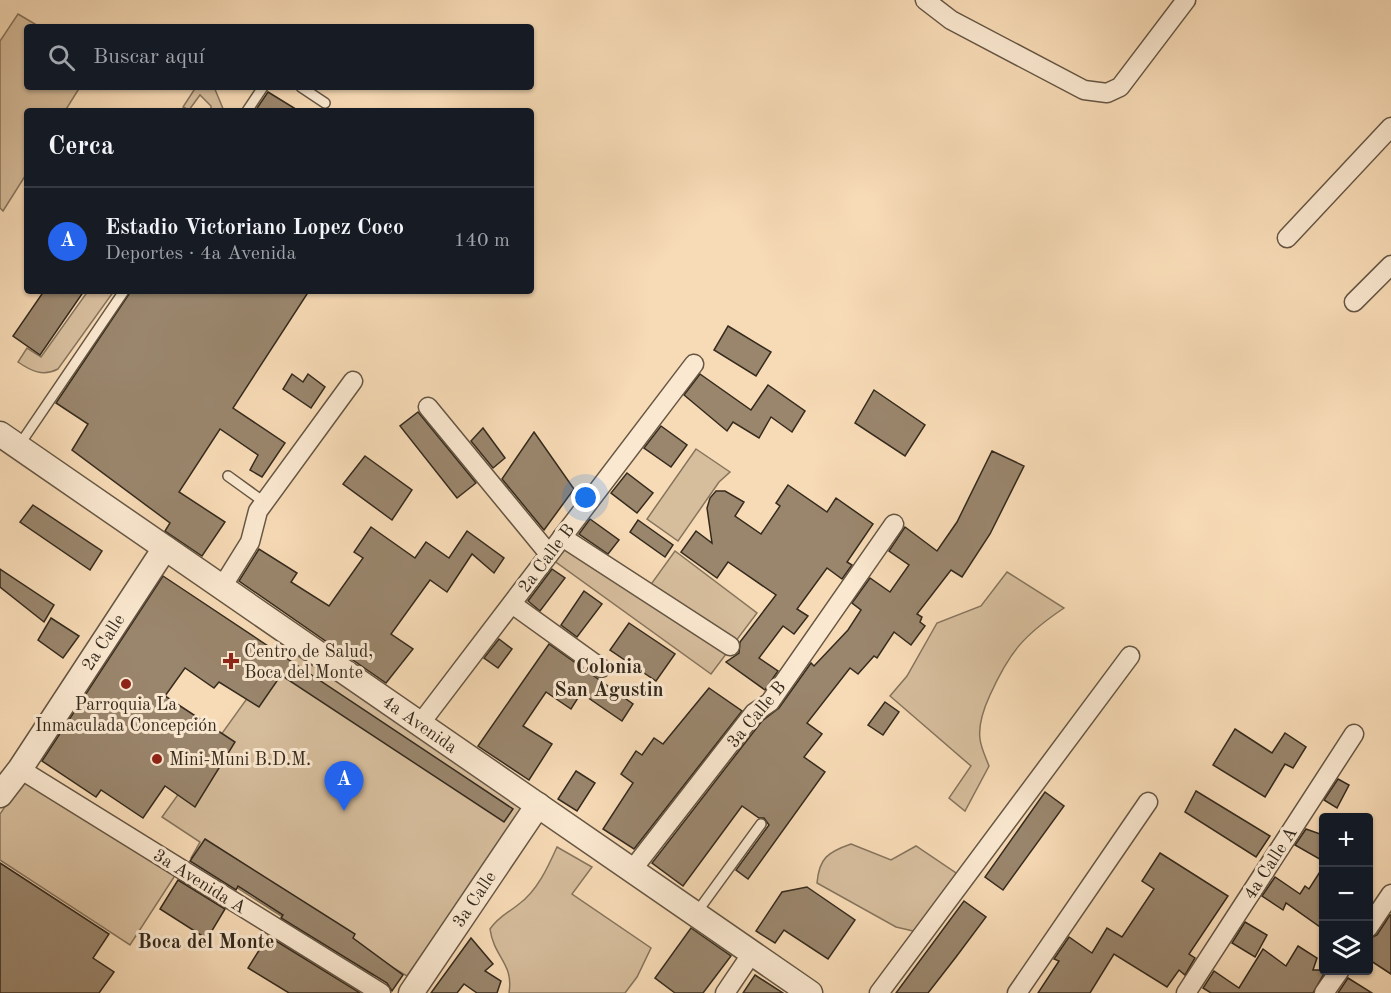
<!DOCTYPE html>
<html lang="es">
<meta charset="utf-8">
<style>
body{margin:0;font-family:"Old Standard TT",serif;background:#242831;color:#f1f3f6}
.controls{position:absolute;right:18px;bottom:18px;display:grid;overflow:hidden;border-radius:6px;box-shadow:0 2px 4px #0004}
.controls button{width:54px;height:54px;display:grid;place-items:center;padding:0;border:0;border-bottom:2px solid #363941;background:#171b24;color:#f1f3f6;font:30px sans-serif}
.you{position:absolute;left:586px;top:498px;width:21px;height:21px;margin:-15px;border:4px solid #fff;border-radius:50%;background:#1a73e8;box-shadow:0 0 0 9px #1a73e833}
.badge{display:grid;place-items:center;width:39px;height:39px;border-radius:50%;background:#2563eb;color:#fff;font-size:20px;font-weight:700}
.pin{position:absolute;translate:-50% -50px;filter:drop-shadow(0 2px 3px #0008)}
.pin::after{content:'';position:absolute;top:32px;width:21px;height:18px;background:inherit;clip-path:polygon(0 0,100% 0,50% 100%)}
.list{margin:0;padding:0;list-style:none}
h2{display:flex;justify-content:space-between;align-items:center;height:78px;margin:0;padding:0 24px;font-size:26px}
h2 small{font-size:20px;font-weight:400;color:#9ea1a6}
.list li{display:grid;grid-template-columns:39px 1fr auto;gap:18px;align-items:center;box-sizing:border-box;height:108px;padding:0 24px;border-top:2px solid #363941}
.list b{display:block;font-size:22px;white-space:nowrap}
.list p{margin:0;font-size:20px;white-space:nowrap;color:#9ea1a6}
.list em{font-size:20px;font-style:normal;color:#9ea1a6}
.icon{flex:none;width:33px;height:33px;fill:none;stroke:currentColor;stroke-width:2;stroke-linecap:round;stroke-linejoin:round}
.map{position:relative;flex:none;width:1391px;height:993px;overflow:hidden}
.search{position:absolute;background:#171b24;box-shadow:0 2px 4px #0004;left:24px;top:24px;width:510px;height:66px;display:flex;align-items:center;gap:15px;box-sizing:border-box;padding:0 21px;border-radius:6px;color:#9ea1a6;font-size:22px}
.panel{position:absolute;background:#171b24;box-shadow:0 2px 4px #0004;left:24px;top:108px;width:510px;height:186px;border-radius:6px}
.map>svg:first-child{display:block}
.green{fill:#d6bd9c;stroke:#86745c;stroke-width:1.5}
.building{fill:#9a866d;stroke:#352a1d;stroke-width:1.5}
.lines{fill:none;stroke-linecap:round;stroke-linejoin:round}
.service-casing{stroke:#665643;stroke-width:12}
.minor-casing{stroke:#665643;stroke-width:21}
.tertiary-casing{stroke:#665643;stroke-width:27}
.service{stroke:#fae8d0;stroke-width:9}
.minor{stroke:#fae8d0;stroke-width:18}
.tertiary{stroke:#fae8d0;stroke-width:24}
.poi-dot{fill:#8f2418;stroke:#fae8d0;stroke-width:2}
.labels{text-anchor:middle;stroke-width:6;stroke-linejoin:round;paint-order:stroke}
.street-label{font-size:18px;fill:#352a1d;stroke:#fae8d0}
.poi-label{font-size:18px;fill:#352a1d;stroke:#fae8d0;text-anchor:start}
.neighbourhood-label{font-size:20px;font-weight:bold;fill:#352a1d;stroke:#fae8d0}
</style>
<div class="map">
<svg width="1391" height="993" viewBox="0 0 1391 993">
<rect width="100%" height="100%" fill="#f7dbb6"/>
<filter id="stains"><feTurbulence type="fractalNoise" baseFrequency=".00333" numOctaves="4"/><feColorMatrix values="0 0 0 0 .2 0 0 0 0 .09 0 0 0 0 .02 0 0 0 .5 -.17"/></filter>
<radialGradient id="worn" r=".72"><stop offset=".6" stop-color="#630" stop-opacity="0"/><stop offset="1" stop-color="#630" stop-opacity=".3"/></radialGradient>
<g class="green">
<path d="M18,14l22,13h-13v60h53l-15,24h-38v62l-24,38 -3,-3v-167z"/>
<path d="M196,87h18l10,24h-13v-5l-11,-11 -11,15 -6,-3z"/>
<path d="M88,291h26l-56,78c-15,8 -27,2 -40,-7l9,-14 14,9z"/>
<path d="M696,449l34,23 -11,10 -41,59 -31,-22z"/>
<path d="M572,534l75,56 28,-39 82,62 -46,61 -158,-114z"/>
<path d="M1007,572l57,36c-40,27 -54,43 -74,87 -6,13 -12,29 -10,44 1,9 6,19 9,27l-24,45 -16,-13 22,-32 -81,-70 17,-20 30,-53 44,-17z"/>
<path d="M284,647l242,157 -119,172 -25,-15 -9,14 -182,-117 9,-16 -38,-25z"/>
<path d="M24,778l152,96 -46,71 -130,-85v-46z"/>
<path d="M851,844l40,16 25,-14 43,29 -40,53 -6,3 -17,-4 -79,-44c2,-25 11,-31 34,-39z"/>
<path d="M557,847l35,20 -20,27 79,54 -14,29 -12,16h-116c5,-30 -15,-35 -19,-64 10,-14 17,-15 29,-25 18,-13 29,-37 38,-57z"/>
</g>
<g class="building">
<path d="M268,92l31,19h-44z"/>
<path d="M44,291h40l-44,64 -27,-19z"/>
<path d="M131,291h178l-76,117 52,35 -23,34 -12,-7 8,-15 -38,-26 -41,63 46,30 -23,34 -37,-25 5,-8 -98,-73 16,-26 -32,-21z"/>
<path d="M728,326l43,26 -15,24 -42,-26z"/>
<path d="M292,374l11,8 5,-8 17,13 -14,21 -28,-19z"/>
<path d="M700,374l51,36 17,-25 37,26 -13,21 -21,-15 -12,21 -26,-16 -6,9 -43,-36z"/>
<path d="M874,390l51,35 -20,31 -50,-33z"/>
<path d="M418,412l58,71 -19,15 -57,-72z"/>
<path d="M661,426l26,19 -16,22 -27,-19z"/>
<path d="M483,428l22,30 -12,10 -22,-27z"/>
<path d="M534,432l40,57 -30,41 -42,-51z"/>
<path d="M992,451l32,15 -34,68 -28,43 -11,-7 -34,44 5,3 -2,5 5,4 -14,19 -17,-13 -17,26 -3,-2 -16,18 -8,-6 -43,55 15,11 -18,23 21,15 -77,107 -12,-9 33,-45 -5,-7h-5l-17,-12 -59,80 -31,-23 110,-142 17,-13 32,-45 3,3 34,-36 13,-20 -9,-7 18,-25 20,14 19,-27 -20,-14 16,-24 32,24 20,-29z"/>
<path d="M365,456l47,34 -20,30 -49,-36z"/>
<path d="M627,473l26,20 -16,20 -26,-20z"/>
<path d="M788,485l39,27 9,-14 37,26 -26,38 5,3 -10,14 -15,-11 -30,41 11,7 -14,18 -11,-8 -24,32 19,13 -13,19 -39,-28 13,-9 1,-11 36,-47 -48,-33 -11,16 -36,-26 15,-21 16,12 -5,-35 3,-10 6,-7h9l19,11 -9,14 26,18 19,-28 -4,-3z"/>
<path d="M33,505l69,46 -12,19 -70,-48z"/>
<path d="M590,519l29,21 -11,14 -29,-20z"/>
<path d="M638,520l35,25 -8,12 -35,-25z"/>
<path d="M371,527l44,31 11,-16 23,16 18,-27 37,27 -10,15 -22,-19 -25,38 -17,-12 -39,54 22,15 -27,34 -147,-102 20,-32 38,24 -6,9 38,24 34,-48 -9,-6z"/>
<path d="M0,569l54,36 -10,17 -44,-35z"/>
<path d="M552,569l13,9 -25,33 -12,-10z"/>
<path d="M163,576l350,233 -9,13 -223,-147 -22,32 -40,-25 -5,6 -29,-20 -20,28 70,46 -40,65 -30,-21 -22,32 -42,-28 -5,7 -54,-36z"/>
<path d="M584,591l18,13 -25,33 -16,-12z"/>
<path d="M51,618l28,18 -16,22 -25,-18z"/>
<path d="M629,623l46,31 -19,27 -46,-31z"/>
<path d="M499,639l13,10 -14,19 -14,-10z"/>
<path d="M549,644l84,60 -11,17 -41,-28 -10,16 -25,-17 -23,34 29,18 -23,36 -51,-34z"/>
<path d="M709,688l33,23 -108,138 -31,-20 30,-46 -12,-9 15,-23 6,4 12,-17 9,6z"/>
<path d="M885,702l14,10 -16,23 -15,-10z"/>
<path d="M1235,729l37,24 13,-20 21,14 -13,21 -8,-4 -20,33 -52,-32z"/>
<path d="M576,771l19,12 -18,28 -19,-12z"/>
<path d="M1338,779l11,6 -12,23 -13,-8z"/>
<path d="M1196,791l74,45 -14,21 -71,-45z"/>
<path d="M1045,792l19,14 -61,84 -18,-13z"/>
<path d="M1306,829l17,6v26l-28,-16z"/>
<path d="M205,839l150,95 -2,4 50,37 -11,16 -5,-8 -106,-65 2,-3 -45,-29 -2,4 -46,-29z"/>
<path d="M1160,853l68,43 -39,58 6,4 -10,17 -6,-5 -12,17 -53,-33 -24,39h-52l21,-32 -5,-2 15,-22 23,16 15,-25 15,9 32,-48 -12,-8z"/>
<path d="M0,863l109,71 -16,24 21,14 -15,21h-99z"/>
<path d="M1323,867v62l-37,-26 -3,7 -21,-14 13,-19 25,17 5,-8 4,3z"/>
<path d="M178,880l47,29 -18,30 -47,-30z"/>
<path d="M807,887l48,33 -27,39 -44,-29 -9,13 -19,-12 26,-39z"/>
<path d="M964,901l22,16 -30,40 -28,36h-32z"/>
<path d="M1390,915h1v59l-23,-15v-20l9,-4z"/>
<path d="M1245,922l22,13 -12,22 -23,-14z"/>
<path d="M691,928l40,28 -28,37h-28l-20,-15z"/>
<path d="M268,936l92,57h-71l-41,-25z"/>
<path d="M471,938l22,26 -8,7 16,10 -4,12h-20l-13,-9 -7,9h-26z"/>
<path d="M1298,946l19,12 -4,12h13l-13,23h-102l-8,-5 11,-17 25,17 24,-39 23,17z"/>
<path d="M755,975l28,18h-40z"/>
<path d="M1348,978l24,15h-34z"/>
</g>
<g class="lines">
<defs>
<g id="service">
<path d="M301,87l24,16"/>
<path d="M247,111l16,-24"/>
<path d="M18,447l106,-156"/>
<path d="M228,476l36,26"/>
<path d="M697,912l64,-88"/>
</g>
<g id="minor">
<path d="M925,0l26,20 133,70 23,3 13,-6 66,-87"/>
<path d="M1287,238l104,-111"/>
<path d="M1354,302l37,-37"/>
<path d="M428,407l121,147"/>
<path d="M562,537l168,109"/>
<path d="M222,587l28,-45 8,-31 95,-130"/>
<path d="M512,604l89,64"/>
<path d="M420,724l274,-360"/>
<path d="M20,769l361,224"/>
<path d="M632,870l122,-157 16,-11 124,-178"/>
<path d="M1368,928l23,-34"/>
<path d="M725,993l27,-40"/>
<path d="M879,993l251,-337"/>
<path d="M1017,993l131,-191"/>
<path d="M1186,993l168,-259"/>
<path d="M1324,993l16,-23"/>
</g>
<g id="tertiary">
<path d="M0,434l810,559"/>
<path d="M0,795l20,-26 145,-221"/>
<path d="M411,993l127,-188"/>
</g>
</defs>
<use href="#service" class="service-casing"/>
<use href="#minor" class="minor-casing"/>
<use href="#tertiary" class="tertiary-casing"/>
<use href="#service" class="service"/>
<use href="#minor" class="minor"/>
<use href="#tertiary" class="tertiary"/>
</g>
<g class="poi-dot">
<path d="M228 652h6v6h6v6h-6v6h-6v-6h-6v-6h6z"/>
<circle cx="126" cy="684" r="6"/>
<circle cx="157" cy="759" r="6"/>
</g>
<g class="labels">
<g class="street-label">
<text transform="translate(546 558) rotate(-53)" y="6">2a Calle B</text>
<text transform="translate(103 642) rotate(-57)" y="6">2a Calle</text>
<text transform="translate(756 714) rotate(-50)" y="6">3a Calle B</text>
<text transform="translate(420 724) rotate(35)" y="6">4a Avenida</text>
<text transform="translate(1270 863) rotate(-57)" y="6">4a Calle A</text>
<text transform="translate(200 881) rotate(32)" y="6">3a Avenida A</text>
<text transform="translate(474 899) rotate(-56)" y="6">3a Calle</text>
</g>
<g class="poi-label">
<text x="244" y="657">Centro de Salud,<tspan x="244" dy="21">Boca del Monte</tspan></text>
<text x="126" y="710" text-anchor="middle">Parroquia La<tspan x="126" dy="21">Inmaculada Concepción</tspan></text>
<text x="169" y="765">Mini-Muni B.D.M.</text>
</g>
<g class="neighbourhood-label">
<text x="609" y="673">Colonia<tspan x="609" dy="23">San Agustin</tspan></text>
<text x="206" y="948">Boca del Monte</text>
</g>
</g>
<rect width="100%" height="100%" filter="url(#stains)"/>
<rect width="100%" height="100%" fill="url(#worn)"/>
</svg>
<div class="controls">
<button>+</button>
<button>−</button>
<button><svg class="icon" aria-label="layers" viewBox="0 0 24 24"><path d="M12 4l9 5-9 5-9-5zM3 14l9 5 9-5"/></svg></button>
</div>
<div class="you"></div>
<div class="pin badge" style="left:344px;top:811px">A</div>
<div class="search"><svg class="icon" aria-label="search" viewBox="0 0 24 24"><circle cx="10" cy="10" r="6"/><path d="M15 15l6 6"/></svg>Buscar aquí</div>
<section class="panel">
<h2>Cerca<small></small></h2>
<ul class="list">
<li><span class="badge">A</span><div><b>Estadio Victoriano Lopez Coco</b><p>Deportes · 4a Avenida</p></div><em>140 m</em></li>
</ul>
</section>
</div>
